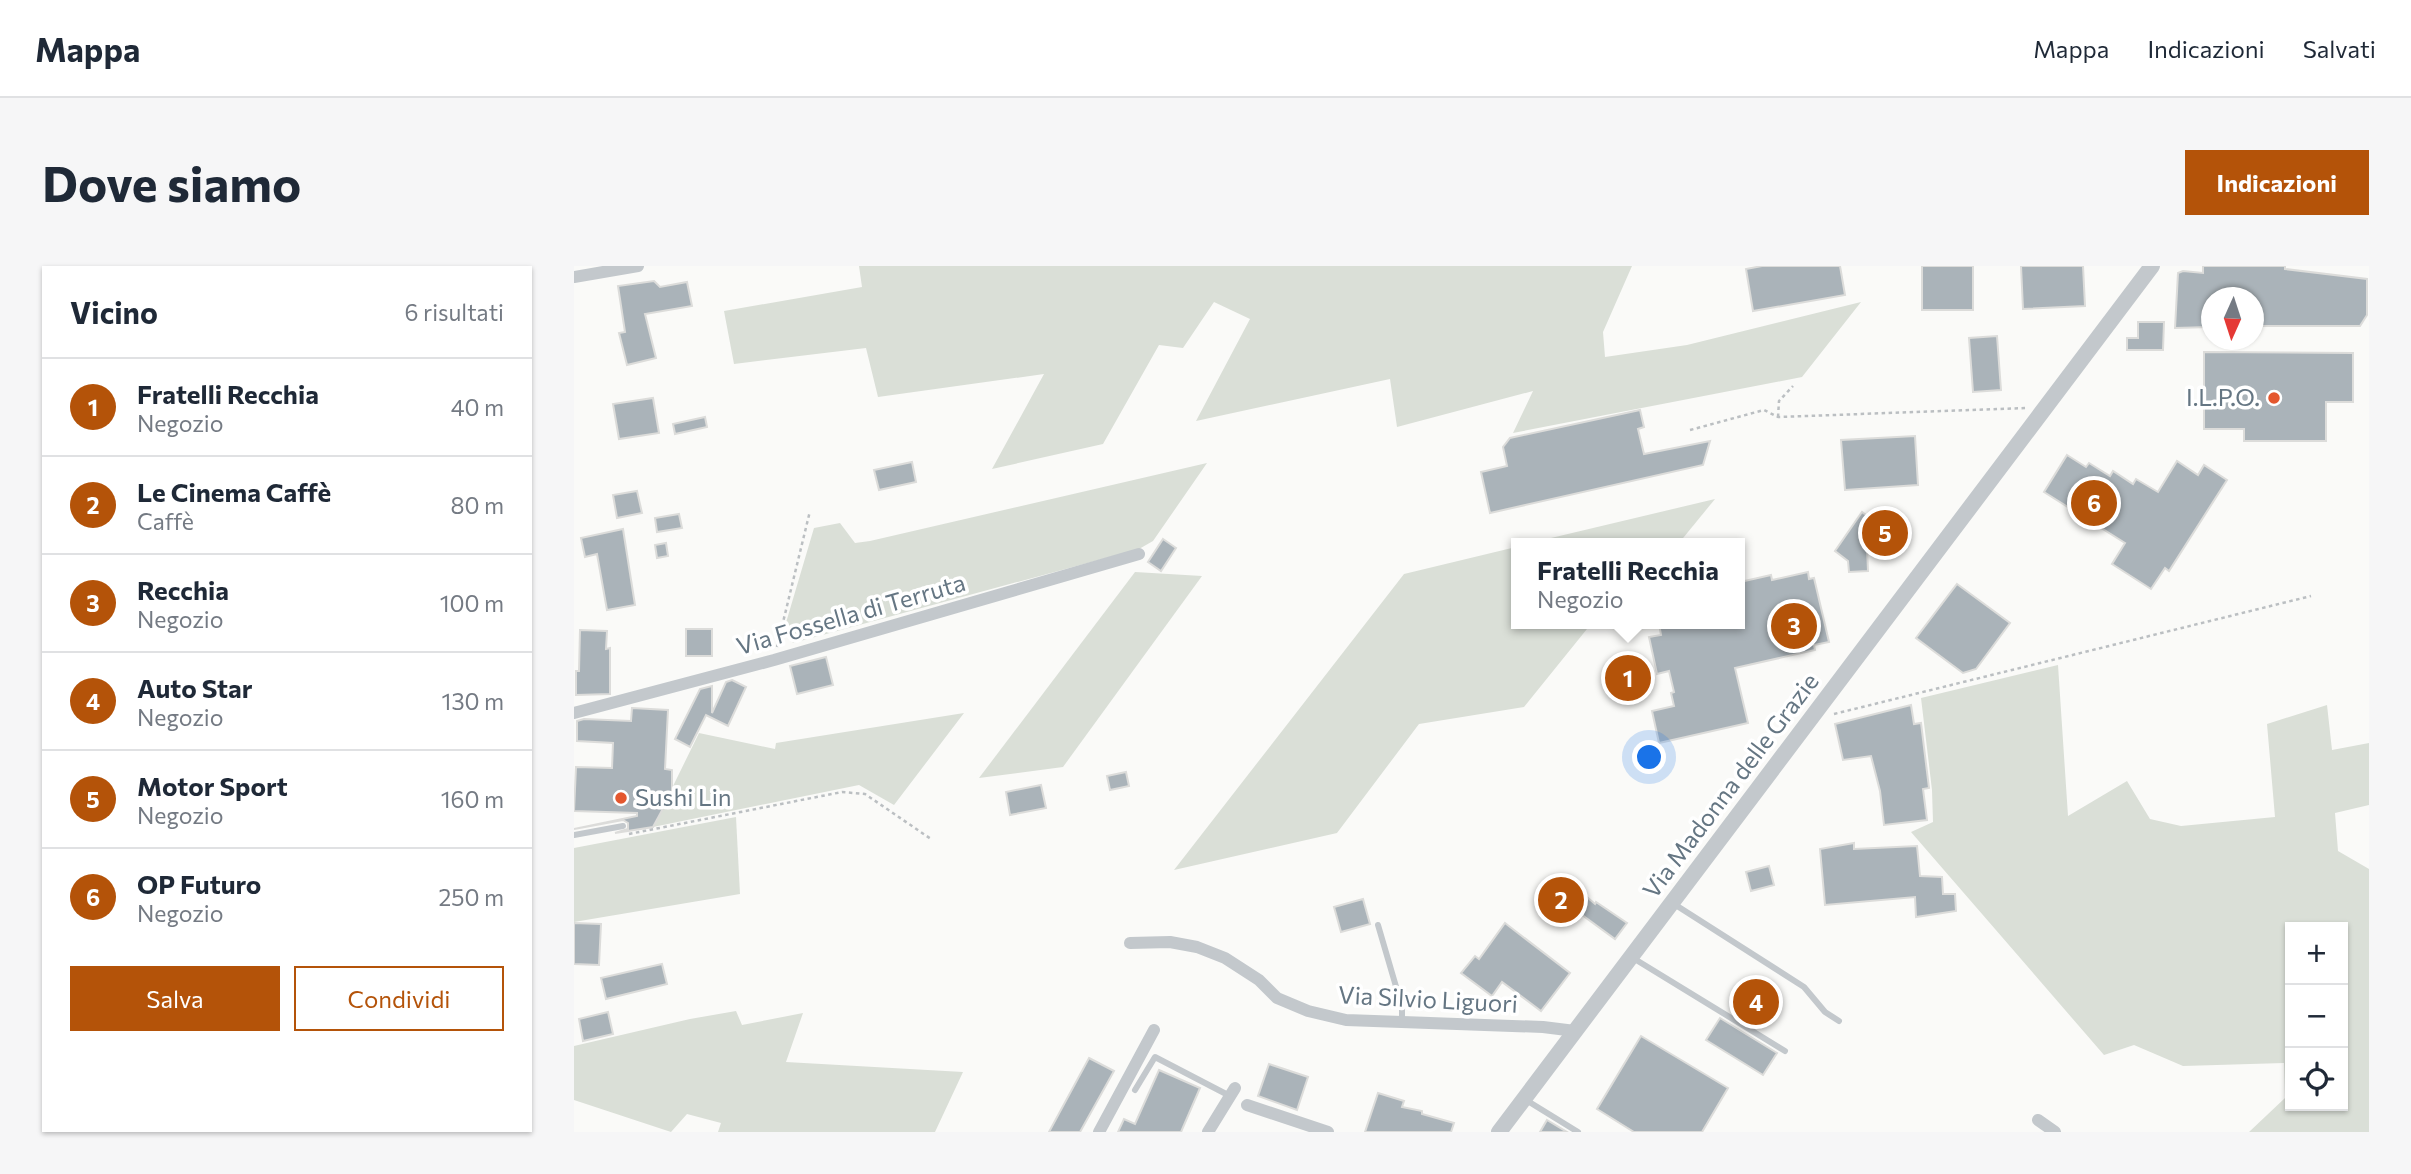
<!DOCTYPE html>
<html lang="it">
<meta charset="utf-8">
<style>
body{margin:0;font-family:Commissioner,sans-serif;background:#f6f6f7;color:#1f2937}
.controls{position:absolute;right:21px;bottom:21px;display:grid;overflow:hidden;border-radius:0px;box-shadow:0 2px 5px #0004}
.controls button{width:63px;height:63px;display:grid;place-items:center;padding:0;border:0;border-bottom:2px solid #e0e1e3;background:#fff;color:#1f2937;font:35px sans-serif}
.compass{position:absolute;left:1627px;top:21px;width:63px;height:63px;border-radius:50%;background:#fff;box-shadow:0 2px 5px #0004;rotate:183deg}
.you{position:absolute;left:1076px;top:492px;width:24px;height:24px;margin:-18px;border:5px solid #fff;border-radius:50%;background:#1a73e8;box-shadow:0 0 0 10px #1a73e833}
.badge{display:grid;place-items:center;width:46px;height:46px;border-radius:50%;background:#b45309;color:#fff;font-size:23px;font-weight:700}
.pin{position:absolute;translate:-50% -50%;border:4px solid #fff;box-shadow:0 2px 7px #0006}
.popup{position:absolute;left:937px;top:272px;width:234px;height:91px;box-sizing:border-box;display:grid;place-content:center;border-radius:0px;background:#fff;filter:drop-shadow(0 2px 5px #0005);font-size:23px;white-space:nowrap;color:#747a83}
.popup b{font-size:26px;color:#1f2937}
.popup::after{content:'';position:absolute;left:50%;top:100%;margin-left:-14px;border:14px solid transparent;border-top-color:#fff}
.list{margin:0;padding:0;list-style:none}
h2{display:flex;justify-content:space-between;align-items:center;height:91px;margin:0;padding:0 28px;font-size:30px}
h2 small{font-size:23px;font-weight:400;color:#747a83}
.list li{display:grid;grid-template-columns:46px 1fr auto;gap:21px;align-items:center;box-sizing:border-box;height:98px;padding:0 28px;border-top:2px solid #e0e1e3}
.list b{display:block;font-size:26px;white-space:nowrap}
.list p{margin:0;font-size:23px;white-space:nowrap;color:#747a83}
.list em{font-size:23px;font-style:normal;color:#747a83}
.actions{display:flex;gap:14px;padding:21px 28px}
.actions a{flex:1;padding:16px 0;border:2px solid #b45309;border-radius:0px;text-align:center;font-size:24px;color:#b45309}
.actions .main{background:#b45309;color:#fff}
.icon{flex:none;width:38px;height:38px;fill:none;stroke:currentColor;stroke-width:2;stroke-linecap:round;stroke-linejoin:round}
.map{position:relative;flex:none;width:1795px;height:866px;overflow:hidden;border-radius:0px}
header{display:flex;align-items:center;gap:42px;box-sizing:border-box;height:98px;padding:0 35px;background:#fff;border-bottom:2px solid #e0e1e3}
header strong{font-size:33px}
nav{display:flex;gap:38px;margin-inline-start:auto;font-size:24px}
.intro{display:flex;align-items:center;justify-content:space-between;box-sizing:border-box;height:168px;padding:0 42px}
h1{margin:0;font-size:49px}
.button{padding:18px 32px;border-radius:0px;background:#b45309;color:#fff;font-size:24px;font-weight:700}
main{display:flex;gap:42px;padding:0 42px}
aside{flex:1;background:#fff;border-radius:0px;box-shadow:0 2px 5px #0004}
.map>svg:first-child{display:block}
.green{fill:#dadfd7;fill-rule:evenodd}
.building{fill:#aab3b9;stroke:#dcdcda;stroke-width:2}
.lines{fill:none;stroke-linecap:round;stroke-linejoin:round}
.path{stroke:#bbbfc2;stroke-width:2.5;stroke-dasharray:3.5 3.5;stroke-linecap:butt}
.service{stroke:#c3c8cc;stroke-width:6}
.minor{stroke:#c3c8cc;stroke-width:12}
.tertiary{stroke:#c3c8cc;stroke-width:16}
.poi-dot{fill:#e4572e;stroke:#fff;stroke-width:2.5}
.labels{text-anchor:middle;stroke-width:7;stroke-linejoin:round;paint-order:stroke}
.poi-label{font-size:24px;fill:#657683;stroke:#fff;text-anchor:end}
.street-label{font-size:24px;fill:#657683;stroke:#fff}
</style>
<header>
<strong>Mappa</strong>
<nav><a>Mappa</a><a>Indicazioni</a><a>Salvati</a></nav>
</header>
<div class="intro"><h1>Dove siamo</h1><a class="button">Indicazioni</a></div>
<main>
<aside>
<h2>Vicino<small>6 risultati</small></h2>
<ul class="list">
<li><span class="badge">1</span><div><b>Fratelli Recchia</b><p>Negozio</p></div><em>40 m</em></li>
<li><span class="badge">2</span><div><b>Le Cinema Caffè</b><p>Caffè</p></div><em>80 m</em></li>
<li><span class="badge">3</span><div><b>Recchia</b><p>Negozio</p></div><em>100 m</em></li>
<li><span class="badge">4</span><div><b>Auto Star</b><p>Negozio</p></div><em>130 m</em></li>
<li><span class="badge">5</span><div><b>Motor Sport</b><p>Negozio</p></div><em>160 m</em></li>
<li><span class="badge">6</span><div><b>OP Futuro</b><p>Negozio</p></div><em>250 m</em></li>
</ul>
<div class="actions"><a class="main">Salva</a><a>Condividi</a></div>
</aside>
<div class="map">
<svg width="1795" height="866" viewBox="0 0 1795 866">
<rect width="100%" height="100%" fill="#fafaf8"/>
<g class="green">
<path d="M285,0h773l-29,66 2,25 82,-12 174,-43 -59,75 -289,56 20,-42 -136,36 -7,-48 -194,42 54,-102 -36,-17 -31,46 -24,-3 -56,99 -111,25 52,-95 -166,23 -12,-49 -132,16 -10,-53 138,-24z"/>
<path d="M633,197l-54,78 -14,8 -346,94 -8,-17 29,-98 26,-5 15,20 15,-2z"/>
<path d="M1141,233l-36,44h-149z"/>
<path d="M942,281v77h75l-67,83 -105,17 -82,109 -163,37 230,-296z"/>
<path d="M561,306l67,4 -139,191 -84,11z"/>
<path d="M1484,399l10,151 59,-35 23,38 31,7 94,-9 -8,-93 60,-19 5,45 37,-7v62l-34,8 3,38 31,18v263h-120l36,-34 -1,-35 -101,3 -49,-21 -30,10 -193,-223 22,-10 -1,-32 -11,-92zM1716,661h53v179h-53z"/>
<path d="M390,447l-70,92 -35,-20 -206,42 46,-94 76,16 1,-6z"/>
<path d="M162,551l4,77 -166,28v-74z"/>
<path d="M162,745l6,14 61,-12 -17,49 177,10 -28,60h-217l3,-9 -34,-9 -16,18 -97,-32v-54l116,-27z"/>
</g>
<g class="building">
<path d="M1188,0h78l5,29 -92,16 -7,-42z"/>
<rect x="1348" y="0" width="51" height="44"/>
<path d="M1447,0h62l2,40 -62,3z"/>
<path d="M1629,0h82v3l82,10v36l-7,11h-107v-28h-42l-1,29 -35,1 3,-55 5,-2 20,2z"/>
<path d="M80,15l6,6 27,-5 5,24 -47,8 11,44 -29,7 -8,-32 6,-1 -7,-46z"/>
<path d="M1564,56h26l-1,28h-36v-12h11z"/>
<path d="M1423,70l4,54 -28,2 -4,-54z"/>
<path d="M1630,86l149,1v49h-27v39h-82v-12h-40z"/>
<path d="M79,132l6,35 -40,6 -6,-35z"/>
<path d="M1066,144l4,17 -6,2 6,25 66,-13 -7,24 -213,48 -9,-41 26,-6 -4,-19 7,-9z"/>
<path d="M131,151l2,10 -32,7 -2,-10z"/>
<path d="M1341,170l3,49 -73,5 -4,-50z"/>
<path d="M1493,189l19,12 3,-4 21,13 3,-5 20,13 3,-5 22,13 19,-31 21,14 6,-10 23,15 -58,91 -4,-3 -14,21 -39,-25 13,-21 -81,-51z"/>
<path d="M338,196l4,20 -37,8 -5,-20z"/>
<path d="M63,225l5,22 -25,5 -4,-23z"/>
<path d="M1303,243l27,18 -22,31 -15,-11 1,24 -19,1 -1,-11 -13,-10 27,-39 8,6z"/>
<path d="M105,248l3,14 -25,4 -2,-14z"/>
<path d="M49,263l12,76 -28,5 -10,-56 -12,3 -4,-19z"/>
<path d="M589,273l13,9 -15,23 -13,-9z"/>
<path d="M92,277l2,13 -11,2 -2,-13z"/>
<path d="M1234,306l1,7 5,-1 15,64 -15,3 1,5 -80,18 13,55 -89,20 -7,-32 22,-5 -3,-13 3,-1 -5,-21 -12,3 -8,-37 12,-2 -2,-11h81v-42l31,-7 1,5z"/>
<path d="M1383,318l53,39 -34,46 -13,4 -47,-35z"/>
<rect x="112" y="363" width="26" height="27"/>
<path d="M6,364l27,1 -1,18 4,-1v46l-34,1v-24h3z"/>
<path d="M252,391l7,28 -36,9 -7,-28z"/>
<path d="M158,414l14,7 -18,39 -22,-11 -16,32 -15,-8 25,-50 12,-3v27l14,-31z"/>
<path d="M1337,439l3,19 7,-1 8,65 -6,1 4,31 -43,5 -4,-34 -9,-35 -28,4 -8,-36z"/>
<path d="M58,442l36,2 -3,59 7,1v22l-19,35 -38,6 13,-4v-6l-5,-3 -49,9 63,-13v-3l-63,-2 2,-44 36,1 1,-25 -36,-2v-20l7,-2 47,2z"/>
<path d="M552,506l3,14 -19,4 -3,-14z"/>
<path d="M467,519l5,23 -36,7 -4,-23z"/>
<path d="M1280,577v6l63,-3 3,30 22,1 1,17h12l1,17 -40,6 -1,-20 -90,8 -5,-56z"/>
<path d="M1195,600l5,19 -23,6 -5,-19z"/>
<path d="M992,613l29,25 1,-2 31,21 -12,16 -44,-32 -11,15 -19,-14 13,-19 2,3z"/>
<path d="M789,633l7,25 -29,8 -7,-25z"/>
<path d="M0,657l27,1 -2,41 -25,-1z"/>
<path d="M931,657l65,50 -29,38 -39,-29 -10,14 -31,-23 14,-17 4,3z"/>
<path d="M88,698l5,20 -61,15 -5,-21z"/>
<path d="M34,746l5,22 -30,7 -4,-22z"/>
<path d="M1146,752l57,35 -14,22 -57,-35z"/>
<path d="M1067,770l87,52 -26,44h-68l-37,-23z"/>
<path d="M515,792l25,13 -34,61h-31z"/>
<path d="M695,798l39,13 -11,33 -39,-14z"/>
<path d="M585,804l41,18 -19,44h-63l6,-13 11,5z"/>
<path d="M804,827l26,8 -2,6 20,4v3l32,9 -3,9h-86z"/>
<path d="M973,854l20,12h-27z"/>
</g>
<g class="lines">
<g class="path">
<path d="M1204,151l1,-16 14,-15"/>
<path d="M1116,164l74,-20 14,7 248,-9"/>
<path d="M203,381l33,-136"/>
<path d="M1260,448l477,-118"/>
<path d="M55,568l213,-42 23,2 66,45"/>
</g>
<g class="service">
<path d="M0,569l49,-9"/>
<path d="M1100,638l130,83 21,25 14,9"/>
<path d="M804,659l24,82v14"/>
<path d="M1059,692l152,93"/>
<path d="M561,824l20,-33 75,39"/>
<path d="M952,834l52,32"/>
</g>
<g class="minor">
<path d="M0,11l64,-11"/>
<path d="M0,447l200,-53 365,-106"/>
<path d="M556,677l40,-1 27,5 28,11 34,22 18,18 31,13 38,9 197,7 32,4"/>
<path d="M673,839l81,27"/>
<path d="M1464,854l17,12"/>
<path d="M525,866l55,-102"/>
<path d="M634,866l27,-44"/>
</g>
<path class="tertiary" d="M925,866l653,-866"/>
</g>
<g class="poi-dot">
<circle cx="1700" cy="132" r="7"/>
<circle cx="47" cy="532" r="7"/>
</g>
<g class="labels">
<g class="poi-label">
<text x="1686" y="140">I.L.P.O.</text>
<text x="61" y="540" text-anchor="start">Sushi Lin</text>
</g>
<g class="street-label">
<text transform="translate(277 349) rotate(-16)" y="8">Via Fossella di Terruta</text>
<text transform="translate(1157 520) rotate(-53)" y="8">Via Madonna delle Grazie</text>
<text transform="translate(854 734) rotate(3)" y="8">Via Silvio Liguori</text>
</g>
</g>
</svg>
<div class="controls">
<button>+</button>
<button>−</button>
<button><svg class="icon" aria-label="locate" viewBox="0 0 24 24"><circle cx="12" cy="12" r="6"/><path d="M12 2v4M12 18v4M2 12h4M18 12h4"/></svg></button>
</div>
<svg class="compass" viewBox="-18 -18 36 36"><path d="M0-13l5 13h-10z" fill="#e53935"/><path d="M0 13l5-13h-10z" fill="#747a83"/></svg>
<div class="you"></div>
<div class="pin badge" style="left:1054px;top:412px">1</div>
<div class="popup"><b>Fratelli Recchia</b>Negozio</div>
<div class="pin badge" style="left:987px;top:634px">2</div>
<div class="pin badge" style="left:1220px;top:360px">3</div>
<div class="pin badge" style="left:1182px;top:736px">4</div>
<div class="pin badge" style="left:1311px;top:267px">5</div>
<div class="pin badge" style="left:1520px;top:237px">6</div>
</div>
</main>
